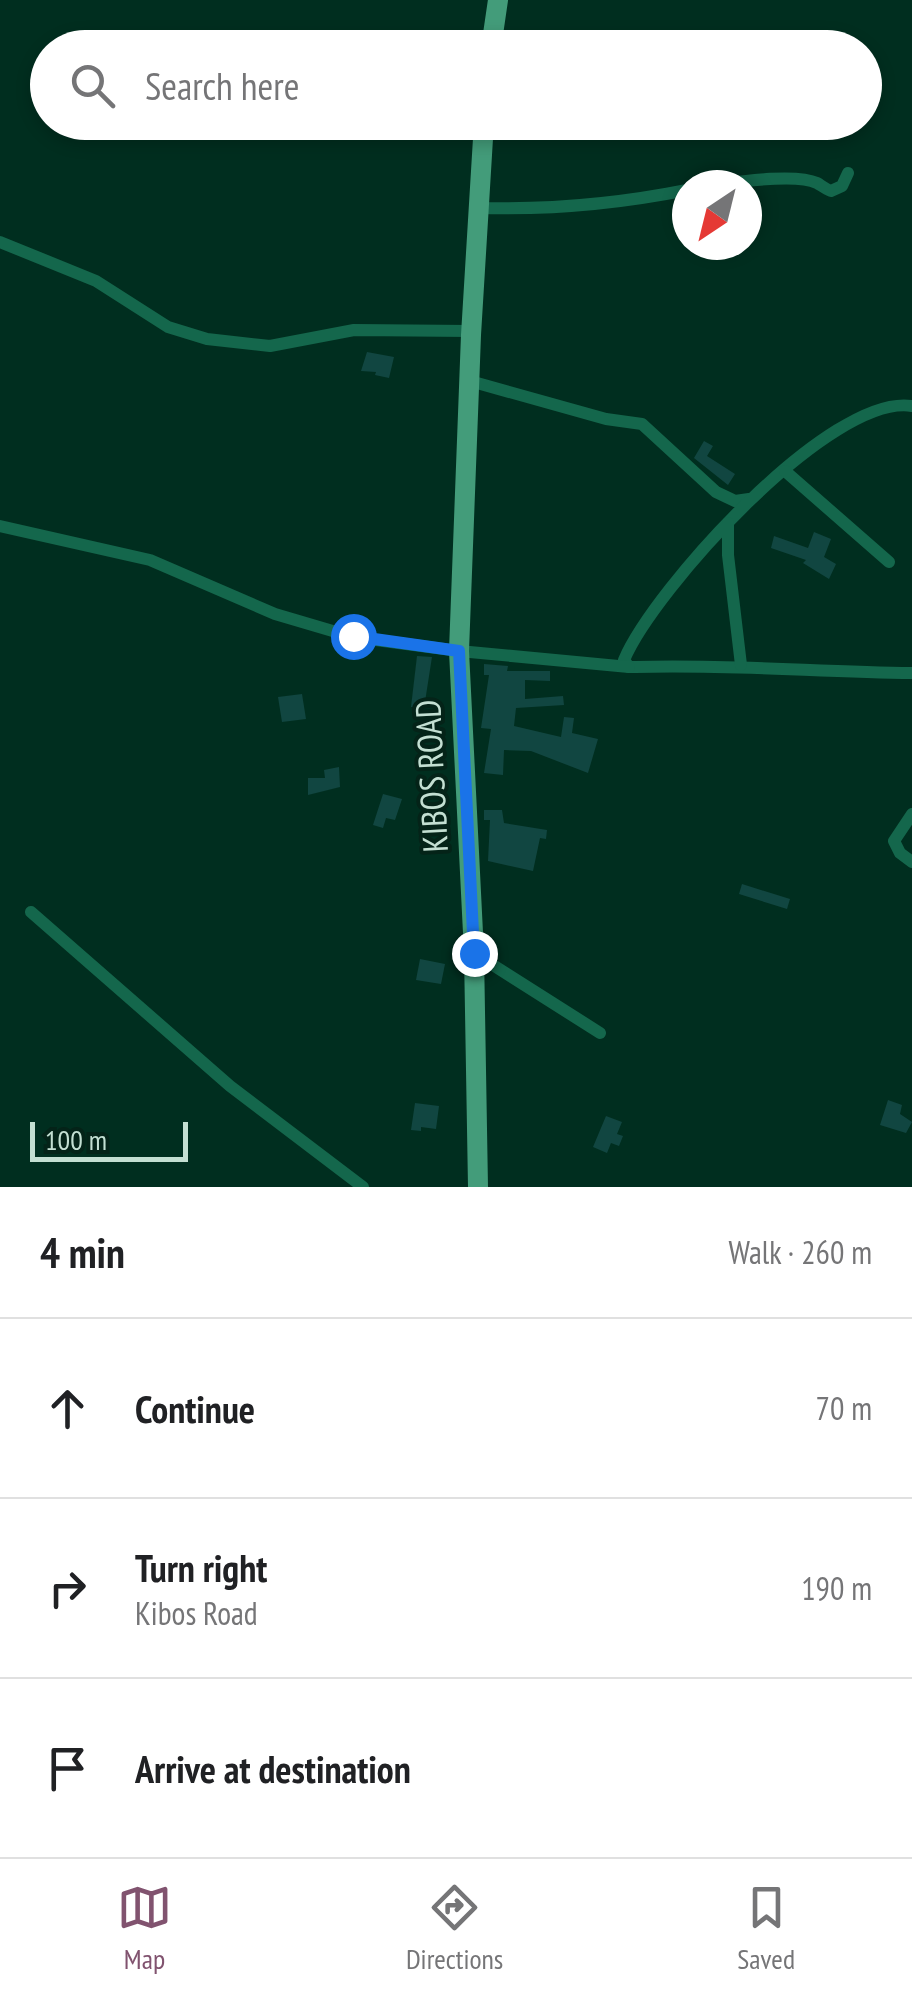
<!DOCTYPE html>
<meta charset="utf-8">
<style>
body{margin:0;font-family:"PT Sans Narrow",sans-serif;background:#f2f2f2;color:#202124}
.compass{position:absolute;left:672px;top:170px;width:90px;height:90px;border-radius:50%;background:#fff;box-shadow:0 5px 15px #0003;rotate:215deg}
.scale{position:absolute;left:30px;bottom:25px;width:158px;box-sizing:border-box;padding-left:10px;border:5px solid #c3dfd2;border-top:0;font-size:28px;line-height:35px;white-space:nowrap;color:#c3dfd2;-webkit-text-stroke:8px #042318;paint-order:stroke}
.stop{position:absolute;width:30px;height:30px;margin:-22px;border:8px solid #1a73e8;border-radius:50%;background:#fff}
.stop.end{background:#1a73e8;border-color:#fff;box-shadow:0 2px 10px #0008}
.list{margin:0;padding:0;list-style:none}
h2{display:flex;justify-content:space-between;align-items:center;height:130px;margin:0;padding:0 40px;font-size:42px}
h2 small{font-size:32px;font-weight:400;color:#757577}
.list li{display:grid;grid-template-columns:65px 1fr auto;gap:30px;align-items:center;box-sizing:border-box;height:180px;padding:0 40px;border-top:2px solid #e0e0e0}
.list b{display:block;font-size:38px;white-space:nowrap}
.list p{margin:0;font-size:32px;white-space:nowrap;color:#757577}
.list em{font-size:32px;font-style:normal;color:#757577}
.icon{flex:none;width:55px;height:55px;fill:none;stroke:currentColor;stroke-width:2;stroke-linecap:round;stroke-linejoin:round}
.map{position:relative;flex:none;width:912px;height:1187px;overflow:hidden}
.search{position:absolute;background:#fff;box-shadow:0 5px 15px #0003;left:30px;right:30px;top:30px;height:110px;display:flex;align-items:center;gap:25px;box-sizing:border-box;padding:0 35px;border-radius:55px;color:#757577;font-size:38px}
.sheet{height:670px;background:#fff}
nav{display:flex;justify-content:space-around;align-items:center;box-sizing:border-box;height:140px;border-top:2px solid #e0e0e0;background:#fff;font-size:28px;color:#757577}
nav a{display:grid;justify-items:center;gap:5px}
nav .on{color:#81536f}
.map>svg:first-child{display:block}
.building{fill:#114641}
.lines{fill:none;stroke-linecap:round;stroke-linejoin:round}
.street{stroke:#14674c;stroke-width:12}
.primary{stroke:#439c7a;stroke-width:20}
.route{stroke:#1a73e8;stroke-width:12}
.labels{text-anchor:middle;stroke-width:8;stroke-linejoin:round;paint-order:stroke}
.street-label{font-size:35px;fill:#c3dfd2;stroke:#042318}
</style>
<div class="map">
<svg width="912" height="1187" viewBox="0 0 912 1187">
<rect width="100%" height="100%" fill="#002e1f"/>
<g class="building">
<path d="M367,352l27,5 -5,21 -14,-3 1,-3 -15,-1z"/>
<path d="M704,441l9,5 -6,10 28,18 -7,11 -34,-27z"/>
<path d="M814,532l17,7 -7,18 12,7 -7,15 -26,-16 3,-3 -35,-12 3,-12 34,12z"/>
<path d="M417,656l15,1 -8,51 -13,-1z"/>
<path d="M484,664l24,2 -1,5h43v10l-25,-1v19l38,-3 1,9 -48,3 -2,18 47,11 3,-20 10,1 -2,15 26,6 -10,34 -57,-22 -27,-1 -1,25 -19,-2 7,-44 -10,-1 8,-53h-5z"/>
<path d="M302,694l4,25 -24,3 -4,-25z"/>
<path d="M339,767l1,20 -32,8v-17h17l-1,-8z"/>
<path d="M383,794l19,5 -7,21 -9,-2 -3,10 -10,-3z"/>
<path d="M484,810h18l2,13 43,7 -1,9 -6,-1 -7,33 -45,-10 2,-41h-6z"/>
<path d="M742,884l48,15 -3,10 -48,-15z"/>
<path d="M420,959l25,5 -4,20 -25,-4z"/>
<path d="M888,1100l14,5 -2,9 12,8 -6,11 -26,-8z"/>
<path d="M415,1103l24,3 -3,23 -15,-2v4l-10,-1z"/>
<path d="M606,1116l16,6 -5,12 6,2 -4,10 -8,-3 -4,10 -14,-6z"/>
</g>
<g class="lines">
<g class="street">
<path d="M713,185c23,-3 83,-12 104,-2 5,3 9,6 14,8l11,-5 6,-13"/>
<path d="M478,208c71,2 139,-4 209,-18"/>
<path d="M0,242l96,39 72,46 39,12 63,7 84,-16 117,1"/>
<path d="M470,381l136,38 36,5 74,68 19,9 14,-2"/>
<path d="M912,406c-81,-13 -258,183 -288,254l5,7h6c93,-3 184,5 277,6"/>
<path d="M785,471l104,91"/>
<path d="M728,523v32l13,110"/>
<path d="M0,526l150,34 125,54 78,23 106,14 170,16"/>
<path d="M912,814l-18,27 6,12 12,9"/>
<path d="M31,912l199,174 133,101"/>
<path d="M474,953l126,80"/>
</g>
<g class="primary">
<path d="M491,48l7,-48"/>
<path d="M478,1187l-4,-234 -15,-302 12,-316 13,-213"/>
</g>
</g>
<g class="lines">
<path class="route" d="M353,636l106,15 15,302"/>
</g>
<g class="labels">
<g class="street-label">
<text transform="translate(432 776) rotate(-93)" y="12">KIBOS ROAD</text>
</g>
</g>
</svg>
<svg class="compass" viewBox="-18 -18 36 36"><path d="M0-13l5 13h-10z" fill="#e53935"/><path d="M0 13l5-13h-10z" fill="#757577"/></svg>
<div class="scale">100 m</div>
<div class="stop" style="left:353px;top:636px"></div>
<div class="stop end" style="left:474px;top:953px"></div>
<div class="search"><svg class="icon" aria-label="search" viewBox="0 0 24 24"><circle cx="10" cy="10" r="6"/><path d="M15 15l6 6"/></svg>Search here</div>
</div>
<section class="sheet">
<h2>4 min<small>Walk · 260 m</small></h2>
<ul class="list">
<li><svg class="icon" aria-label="ahead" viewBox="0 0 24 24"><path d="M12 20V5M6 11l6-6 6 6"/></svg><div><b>Continue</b></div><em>70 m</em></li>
<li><svg class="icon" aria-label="right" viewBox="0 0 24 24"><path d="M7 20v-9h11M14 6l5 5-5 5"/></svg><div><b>Turn right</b><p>Kibos Road</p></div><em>190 m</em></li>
<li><svg class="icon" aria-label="arrive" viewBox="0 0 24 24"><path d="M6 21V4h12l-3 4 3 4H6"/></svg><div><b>Arrive at destination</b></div></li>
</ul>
</section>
<nav>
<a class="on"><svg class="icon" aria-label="map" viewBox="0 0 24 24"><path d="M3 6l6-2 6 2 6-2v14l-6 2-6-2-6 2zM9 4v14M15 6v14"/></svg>Map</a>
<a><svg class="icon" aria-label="directions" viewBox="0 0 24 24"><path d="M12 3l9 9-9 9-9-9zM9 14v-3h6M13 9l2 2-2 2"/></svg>Directions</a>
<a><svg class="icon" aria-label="saved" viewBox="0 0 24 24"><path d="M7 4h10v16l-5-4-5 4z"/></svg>Saved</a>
</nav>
